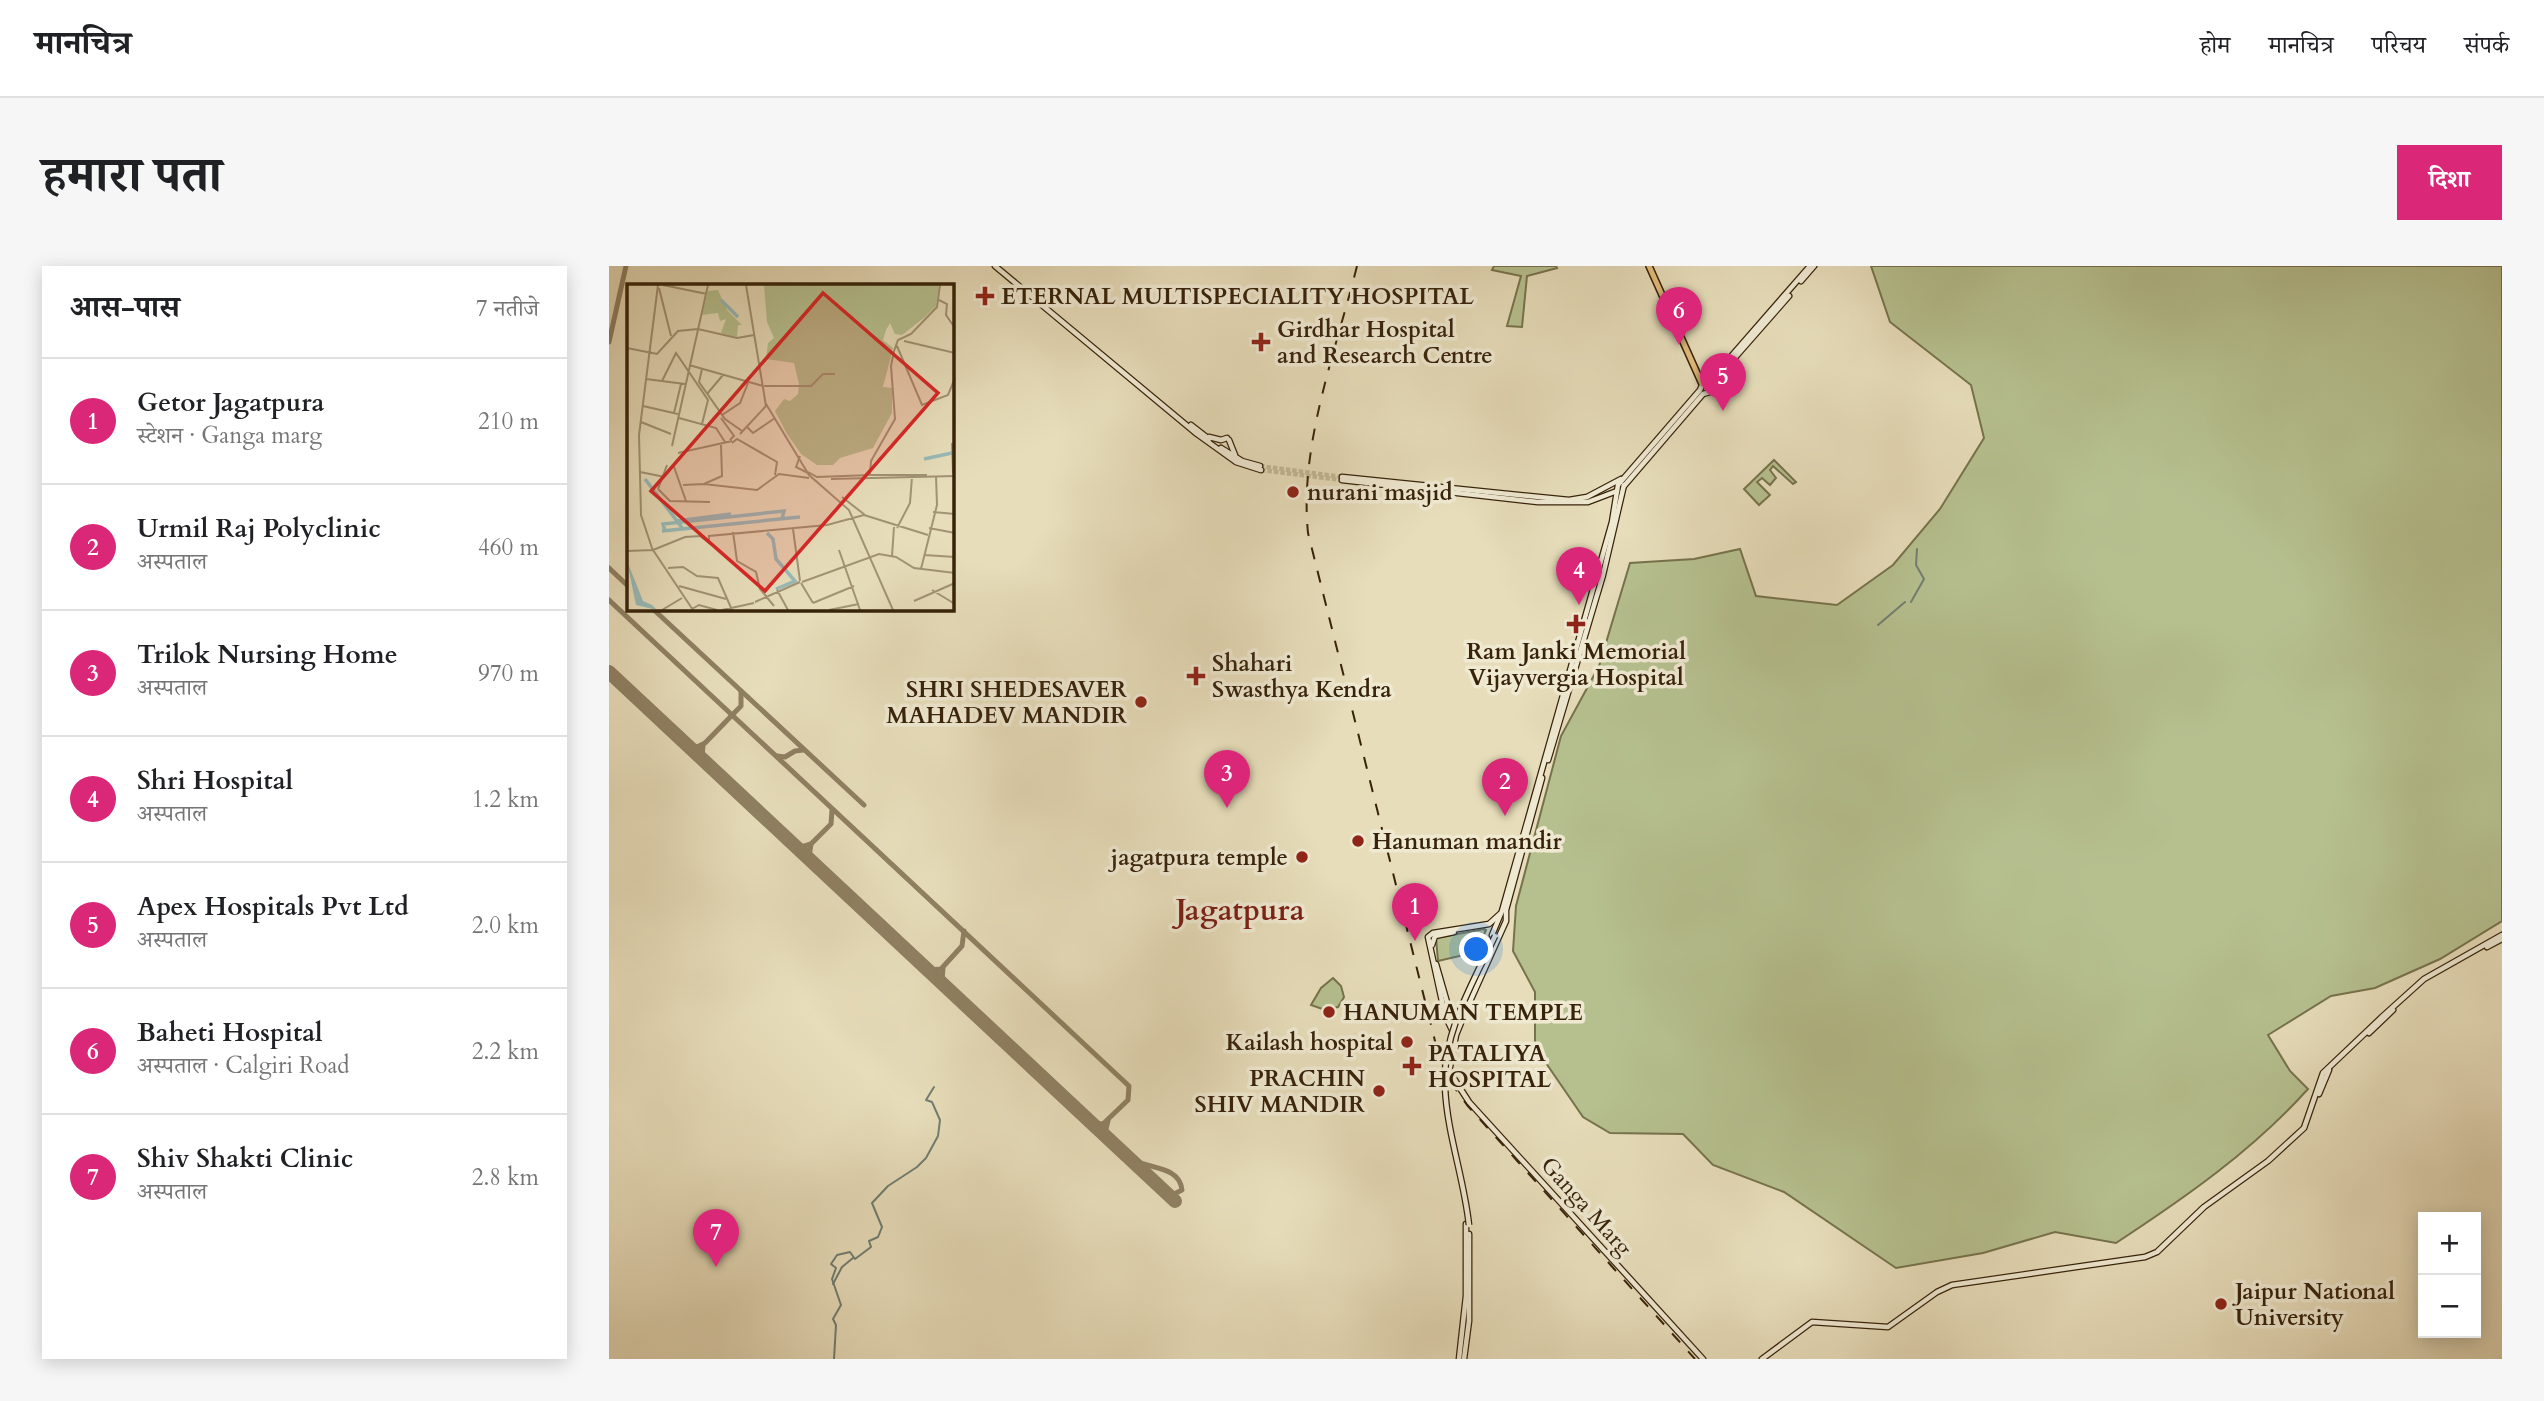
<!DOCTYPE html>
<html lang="hi">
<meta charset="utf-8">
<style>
body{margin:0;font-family:Cardo,"Noto Serif Devanagari",serif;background:#f6f6f6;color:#202124}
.controls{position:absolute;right:21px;bottom:21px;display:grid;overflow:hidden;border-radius:0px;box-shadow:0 4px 18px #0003}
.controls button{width:63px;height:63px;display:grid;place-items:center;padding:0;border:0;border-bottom:2px solid #e0e0e0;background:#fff;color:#202124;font:35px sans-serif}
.you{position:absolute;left:868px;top:684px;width:24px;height:24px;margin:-18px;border:5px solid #fff;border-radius:50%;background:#1a73e8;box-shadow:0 0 0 10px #1a73e833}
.badge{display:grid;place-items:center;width:46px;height:46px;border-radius:50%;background:#db2777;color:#fff;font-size:23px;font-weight:700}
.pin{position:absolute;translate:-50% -58px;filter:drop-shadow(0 2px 4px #0008)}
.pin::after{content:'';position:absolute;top:37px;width:24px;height:21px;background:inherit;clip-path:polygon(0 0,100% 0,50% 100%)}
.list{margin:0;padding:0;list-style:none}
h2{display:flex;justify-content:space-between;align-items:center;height:91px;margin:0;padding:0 28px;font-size:30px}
h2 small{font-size:23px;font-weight:400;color:#757577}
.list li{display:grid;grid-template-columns:46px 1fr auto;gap:21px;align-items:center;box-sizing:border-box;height:126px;padding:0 28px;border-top:2px solid #e0e0e0}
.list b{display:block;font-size:26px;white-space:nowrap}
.list p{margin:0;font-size:23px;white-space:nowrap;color:#757577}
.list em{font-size:23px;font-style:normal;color:#757577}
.map{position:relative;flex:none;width:1893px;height:1093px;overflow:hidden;border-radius:0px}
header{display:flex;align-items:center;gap:42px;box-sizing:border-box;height:98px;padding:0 35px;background:#fff;border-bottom:2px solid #e0e0e0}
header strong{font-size:33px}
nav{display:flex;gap:38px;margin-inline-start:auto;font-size:24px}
.intro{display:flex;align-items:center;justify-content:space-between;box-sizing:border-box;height:168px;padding:0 42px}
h1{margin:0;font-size:49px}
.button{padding:18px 32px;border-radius:0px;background:#db2777;color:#fff;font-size:24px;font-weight:700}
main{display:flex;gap:42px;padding:0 42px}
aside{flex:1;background:#fff;border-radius:0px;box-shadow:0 4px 18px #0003}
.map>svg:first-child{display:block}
.green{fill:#b6c08f;stroke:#76724c;stroke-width:2}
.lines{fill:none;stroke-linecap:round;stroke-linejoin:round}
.stream{stroke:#717e72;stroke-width:2}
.taxiway{stroke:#8f8062;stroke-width:5}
.runway{stroke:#8f8062;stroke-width:14}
.secondary-tunnel{stroke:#c4b897;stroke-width:4.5;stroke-dasharray:4.5 2;stroke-linecap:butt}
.secondary-casing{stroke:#37230a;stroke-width:7}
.primary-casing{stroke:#37230a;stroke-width:8}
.secondary{stroke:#efe9d2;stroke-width:4.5}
.primary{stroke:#e4be7d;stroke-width:5}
.rail{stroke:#37230a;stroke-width:2;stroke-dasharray:12 12;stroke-linecap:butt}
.secondary-bridge-casing{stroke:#37230a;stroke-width:7;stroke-linecap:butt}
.secondary-bridge{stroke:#efe9d2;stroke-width:4.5}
.poi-dot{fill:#8f2418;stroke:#efe9d2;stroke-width:2.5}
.labels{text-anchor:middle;stroke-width:7;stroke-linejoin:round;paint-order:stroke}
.poi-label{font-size:23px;font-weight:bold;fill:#37230a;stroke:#efe9d2;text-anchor:start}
.street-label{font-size:23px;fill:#37230a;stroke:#efe9d2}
.district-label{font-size:30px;font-weight:bold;fill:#7a1f14;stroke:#efe9d2}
.inset-river{fill:none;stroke:#98bab8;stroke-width:3.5}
.inset-road{fill:none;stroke:#a19374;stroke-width:2}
.view{fill:#d62828;fill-opacity:0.15;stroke:#d62828;stroke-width:3.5}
.inset-edge{fill:none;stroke:#37230a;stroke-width:3.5}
</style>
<header>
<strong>मानचित्र</strong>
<nav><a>होम</a><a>मानचित्र</a><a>परिचय</a><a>संपर्क</a></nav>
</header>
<div class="intro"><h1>हमारा पता</h1><a class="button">दिशा</a></div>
<main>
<aside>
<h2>आस-पास<small>7 नतीजे</small></h2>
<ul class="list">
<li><span class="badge">1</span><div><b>Getor Jagatpura</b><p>स्टेशन · Ganga marg</p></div><em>210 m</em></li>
<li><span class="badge">2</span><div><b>Urmil Raj Polyclinic</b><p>अस्पताल</p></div><em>460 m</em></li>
<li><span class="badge">3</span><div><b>Trilok Nursing Home</b><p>अस्पताल</p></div><em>970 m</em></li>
<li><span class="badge">4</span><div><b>Shri Hospital</b><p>अस्पताल</p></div><em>1.2 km</em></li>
<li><span class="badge">5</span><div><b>Apex Hospitals Pvt Ltd</b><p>अस्पताल</p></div><em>2.0 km</em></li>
<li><span class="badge">6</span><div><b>Baheti Hospital</b><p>अस्पताल · Calgiri Road</p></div><em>2.2 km</em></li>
<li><span class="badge">7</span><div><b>Shiv Shakti Clinic</b><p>अस्पताल</p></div><em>2.8 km</em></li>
</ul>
</aside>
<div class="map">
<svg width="1893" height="1093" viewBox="0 0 1893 1093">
<rect width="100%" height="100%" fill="#e7ddba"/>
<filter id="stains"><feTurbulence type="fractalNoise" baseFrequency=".00286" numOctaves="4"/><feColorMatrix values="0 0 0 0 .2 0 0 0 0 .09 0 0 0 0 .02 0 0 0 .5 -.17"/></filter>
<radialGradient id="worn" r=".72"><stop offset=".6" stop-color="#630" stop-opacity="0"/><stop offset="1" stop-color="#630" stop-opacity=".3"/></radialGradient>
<g class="green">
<path d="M885,0h62l1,2 -30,8 -5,51 -15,-1 14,-50 -29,-6z"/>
<path d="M1262,0h631v655l-62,38 -65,29 -44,8 -63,39 22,36 18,18c-56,62 -122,108 -192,154l-61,-11 -72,21 -87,15 -112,-76 -71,-27 -30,-31 -73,-1 -27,-16 -48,-70v-55l-22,-41 3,-45 45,-170 38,-70 31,-103 64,-4 46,-10 16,47 81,9 56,-40 47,-56 44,-71 -13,-53 -81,-63z"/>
<path d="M1165,194l22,22 -3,2 -20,-18 -3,4 6,8 -6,7 -8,-7 -5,4 13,13 -11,10 -15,-16z"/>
<path d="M875,663l2,1 -9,22 -39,9 -2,-23z"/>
<path d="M724,712l8,8 3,11 -6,10 -13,3 -14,-5 10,-17z"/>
</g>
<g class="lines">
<g class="stream">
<path d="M1302,336l13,-23 -8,-14 1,-16"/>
<path d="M1269,359l27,-23"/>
<path d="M224,1018l9,-17 11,-9"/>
<path d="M225,1093l2,-34 -3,-6 8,-14 -9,-26 4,-11 -5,-4 6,-9 13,-3 5,7 16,-12 -2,-6 9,-4 4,-10 -10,-24 16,-17 29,-19 9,-9 12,-22 2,-16 -8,-18 -6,-2 8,-13"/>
</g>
<g class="taxiway">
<path d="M0,76l17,-76"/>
<path d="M0,302l19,18"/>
<path d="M0,334l520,486 -1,14 -25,24 -10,-1 -16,-14"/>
<path d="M44,343l211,196"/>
<path d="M77,478l11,3 8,-4 36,-37v-15"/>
<path d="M94,480l-1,10 6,9"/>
<path d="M168,490l8,1 10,-6 8,-1"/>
<path d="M180,575l12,6 10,-3 20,-20 1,-14"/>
<path d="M202,578l-2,13 9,11"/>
<path d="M305,691l17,13 10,-1 21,-23 2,-15"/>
<path d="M334,702l-1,12 14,17"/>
<path d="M499,855l-3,12 12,14"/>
<path d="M518,890c15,14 52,7 55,34l-10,5 -19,-14"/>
</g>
<path class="runway" d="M0,406l566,529"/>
<g class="secondary-tunnel">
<path d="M651,200l82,11"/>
<path d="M652,204l81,10"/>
</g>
<defs>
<g id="secondary">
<path d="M386,0l202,168 39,28 25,8"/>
<path d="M1192,15l13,-15"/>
<path d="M582,159l18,14"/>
<path d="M600,171l12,3 6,-2"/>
<path d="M620,174l6,15"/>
<path d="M612,182l21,13 18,5"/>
<path d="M733,211l227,23 18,-3 34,-18"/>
<path d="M733,214l196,22h50l29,-11"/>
<path d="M1015,220l79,-92 7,-2 7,-14 72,-82"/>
<path d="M939,494l55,-185 21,-90"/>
<path d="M883,669l10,-24 110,-389 6,-37 82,-95 5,-11 9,-3 96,-110"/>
<path d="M823,679l3,-9 19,-4"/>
<path d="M1878,681l15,-8"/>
<path d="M827,698l19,66"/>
<path d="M844,766l-8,-17 -17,-78 5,-4 56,-9 11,-10"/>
<path d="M1760,767l24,-23"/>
<path d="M840,805l20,31 234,257"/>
<path d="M840,806l7,-37 11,-27 39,-87v-11l36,-132"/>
<path d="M1710,828l10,-24"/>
<path d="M850,1093l7,-63v-72"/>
<path d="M855,1093l5,-38v-87"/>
<path d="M1153,1093l50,-37 76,5 49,-35 15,-7 193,-28 12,-5 47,-45 64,-46 36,-33 19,-55 60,-57 41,-37 78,-44"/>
</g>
<path id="primary" d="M1040,0l53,118"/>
</defs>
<use href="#secondary" class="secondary-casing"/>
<use href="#primary" class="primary-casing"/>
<use href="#secondary" class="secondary"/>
<use href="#primary" class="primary"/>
<path class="rail" d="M748,0c-21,85 -58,179 -49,267l130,520 11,27 18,25 228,254"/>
<defs>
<path id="secondary-bridge" d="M860,959c-5,-47 -22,-91 -24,-138 -3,-54 28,-104 50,-151"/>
</defs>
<use href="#secondary-bridge" class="secondary-bridge-casing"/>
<use href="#secondary-bridge" class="secondary-bridge"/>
</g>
<g class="poi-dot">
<path d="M372.5 19.5h7v7h7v7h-7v7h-7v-7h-7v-7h7z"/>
<path d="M648.5 65.5h7v7h7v7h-7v7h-7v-7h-7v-7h7z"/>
<circle cx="684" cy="226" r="7"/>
<path d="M963.5 347.5h7v7h7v7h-7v7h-7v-7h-7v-7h7z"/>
<path d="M583.5 399.5h7v7h7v7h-7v7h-7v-7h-7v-7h7z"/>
<circle cx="532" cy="436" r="7"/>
<circle cx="749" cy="575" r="7"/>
<circle cx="693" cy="591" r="7"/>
<circle cx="720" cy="746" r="7"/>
<circle cx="798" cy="776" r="7"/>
<path d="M799.5 789.5h7v7h7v7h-7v7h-7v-7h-7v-7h7z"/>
<circle cx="770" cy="825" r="7"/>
<circle cx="1612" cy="1038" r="7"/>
</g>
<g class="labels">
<g class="poi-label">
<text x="392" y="38">ETERNAL MULTISPECIALITY HOSPITAL</text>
<text x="668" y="71">Girdhar Hospital<tspan x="668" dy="26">and Research Centre</tspan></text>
<text x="698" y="234">nurani masjid</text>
<text x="967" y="393" text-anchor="middle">Ram Janki Memorial<tspan x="967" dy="26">Vijayvergia Hospital</tspan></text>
<text x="603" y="405">Shahari<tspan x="603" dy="26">Swasthya Kendra</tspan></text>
<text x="518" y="431" text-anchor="end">SHRI SHEDESAVER<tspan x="518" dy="26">MAHADEV MANDIR</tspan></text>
<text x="763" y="583">Hanuman mandir</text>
<text x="679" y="599" text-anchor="end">jagatpura temple</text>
<text x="734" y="754">HANUMAN TEMPLE</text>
<text x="784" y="784" text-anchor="end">Kailash hospital</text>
<text x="819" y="795">PATALIYA<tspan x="819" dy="26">HOSPITAL</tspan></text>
<text x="756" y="820" text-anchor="end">PRACHIN<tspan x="756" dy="26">SHIV MANDIR</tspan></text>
<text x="1626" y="1033">Jaipur National<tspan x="1626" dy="26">University</tspan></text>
</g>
<g class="street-label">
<text transform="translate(978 940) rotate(48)" y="8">Ganga Marg</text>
</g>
<g class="district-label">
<text x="631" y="654">Jagatpura</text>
</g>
</g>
<g transform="translate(18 18)">
<rect width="327" height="327" fill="#e7ddba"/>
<path d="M137,1h175l-3,21 -11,11 -23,18 -7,-1 -5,-11 -4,7 -3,10 10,8 -10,39 9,1v25l-19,35 -33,10 -7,7h-16l-16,-11 -14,-20 -12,-23 9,-12 6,2 8,-7 1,-10 -5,-21 -28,-4 2,-16 6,-5 -7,-16zM91,6l9,20 15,15h-4l-1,12 -16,-4 5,-14 -6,2 -2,-8 -16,2 6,-24z" fill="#b6c08f"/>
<path d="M0,277l16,40 9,4 5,5 -21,-5z" fill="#98bab8"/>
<path class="inset-river" d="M94,16l17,17M297,175l28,-6M18,195l38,50M50,237l54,-7M35,247l138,-14M38,247l-2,-7 121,-13 -2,8M140,249l6,6 3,20 19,22 -19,8"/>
<path class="inset-road" d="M36,1l44,9M32,4l12,48M312,16l8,4 -1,11 9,13M71,45l39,9 17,-3M277,57l51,12M270,62l25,59 26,-10 7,-17M0,64l30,6 21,-23 20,-2M62,81l74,21M75,85l-3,13 26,37 17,12M19,95l39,5M35,97l14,-28 32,47 -6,24M137,102h47l12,-12h12M80,110l16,-19M139,120l43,71 40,35 44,100M16,122l35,8M47,129l7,-29M95,131l18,-12 8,-20M52,134l37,10 9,14M94,134l13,18 -4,4M14,138l30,12M120,143l6,6 22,-15M113,150l26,-28 -20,-121M105,159l5,-4 40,23 -2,13M325,159l1,30M45,162l36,-161M51,169l54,-12M173,172l-4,11 12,6M46,180l13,37M13,188l25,5M181,188l9,5 53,-2 1,-14 24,-42 -4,-53 3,-15 4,-11 13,-6 26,-27 3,-22M243,191h57M204,195l124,-3M77,200l53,6 22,-16 30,4M56,201l21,-1 18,-8 -1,-31M31,205l12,12 40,1M31,205l9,-24M215,213l23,18M306,228l22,2M237,231l64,20M270,244l13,-25 2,-26M302,244l26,5M166,245l7,52M106,248l4,29 19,11 4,17 14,17M26,266l32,-13 15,-1 9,7v-7l118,-11 37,-10M212,266l21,60M0,267l26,-1 40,60M26,267l-12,-36 -2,-80 19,-150M297,271l31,2M265,272l2,-29M41,284l15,-1 14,9 21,2 14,32M294,285l16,-64 -1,-29M175,298l77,-28 17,3 18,11 41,5M174,299l12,20M52,302l47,13M150,306l11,20M305,306l23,14M287,317l41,-18M128,318l45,-20M186,319l41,-17M65,325l7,-4 18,5M35,326l20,-12M95,326l32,-7M202,326l30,-6"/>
<path class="view" d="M196,9l115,100 -173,198 -114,-100z"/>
<rect width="327" height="327" class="inset-edge"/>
</g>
<rect width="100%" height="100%" filter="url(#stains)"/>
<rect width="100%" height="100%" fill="url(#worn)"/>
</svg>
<div class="controls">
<button>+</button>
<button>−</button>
</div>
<div class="you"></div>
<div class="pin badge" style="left:806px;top:675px">1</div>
<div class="pin badge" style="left:896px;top:550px">2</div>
<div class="pin badge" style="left:618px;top:542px">3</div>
<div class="pin badge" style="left:970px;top:339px">4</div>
<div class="pin badge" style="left:1114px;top:145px">5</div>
<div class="pin badge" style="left:1070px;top:79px">6</div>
<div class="pin badge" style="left:107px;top:1001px">7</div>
</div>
</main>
